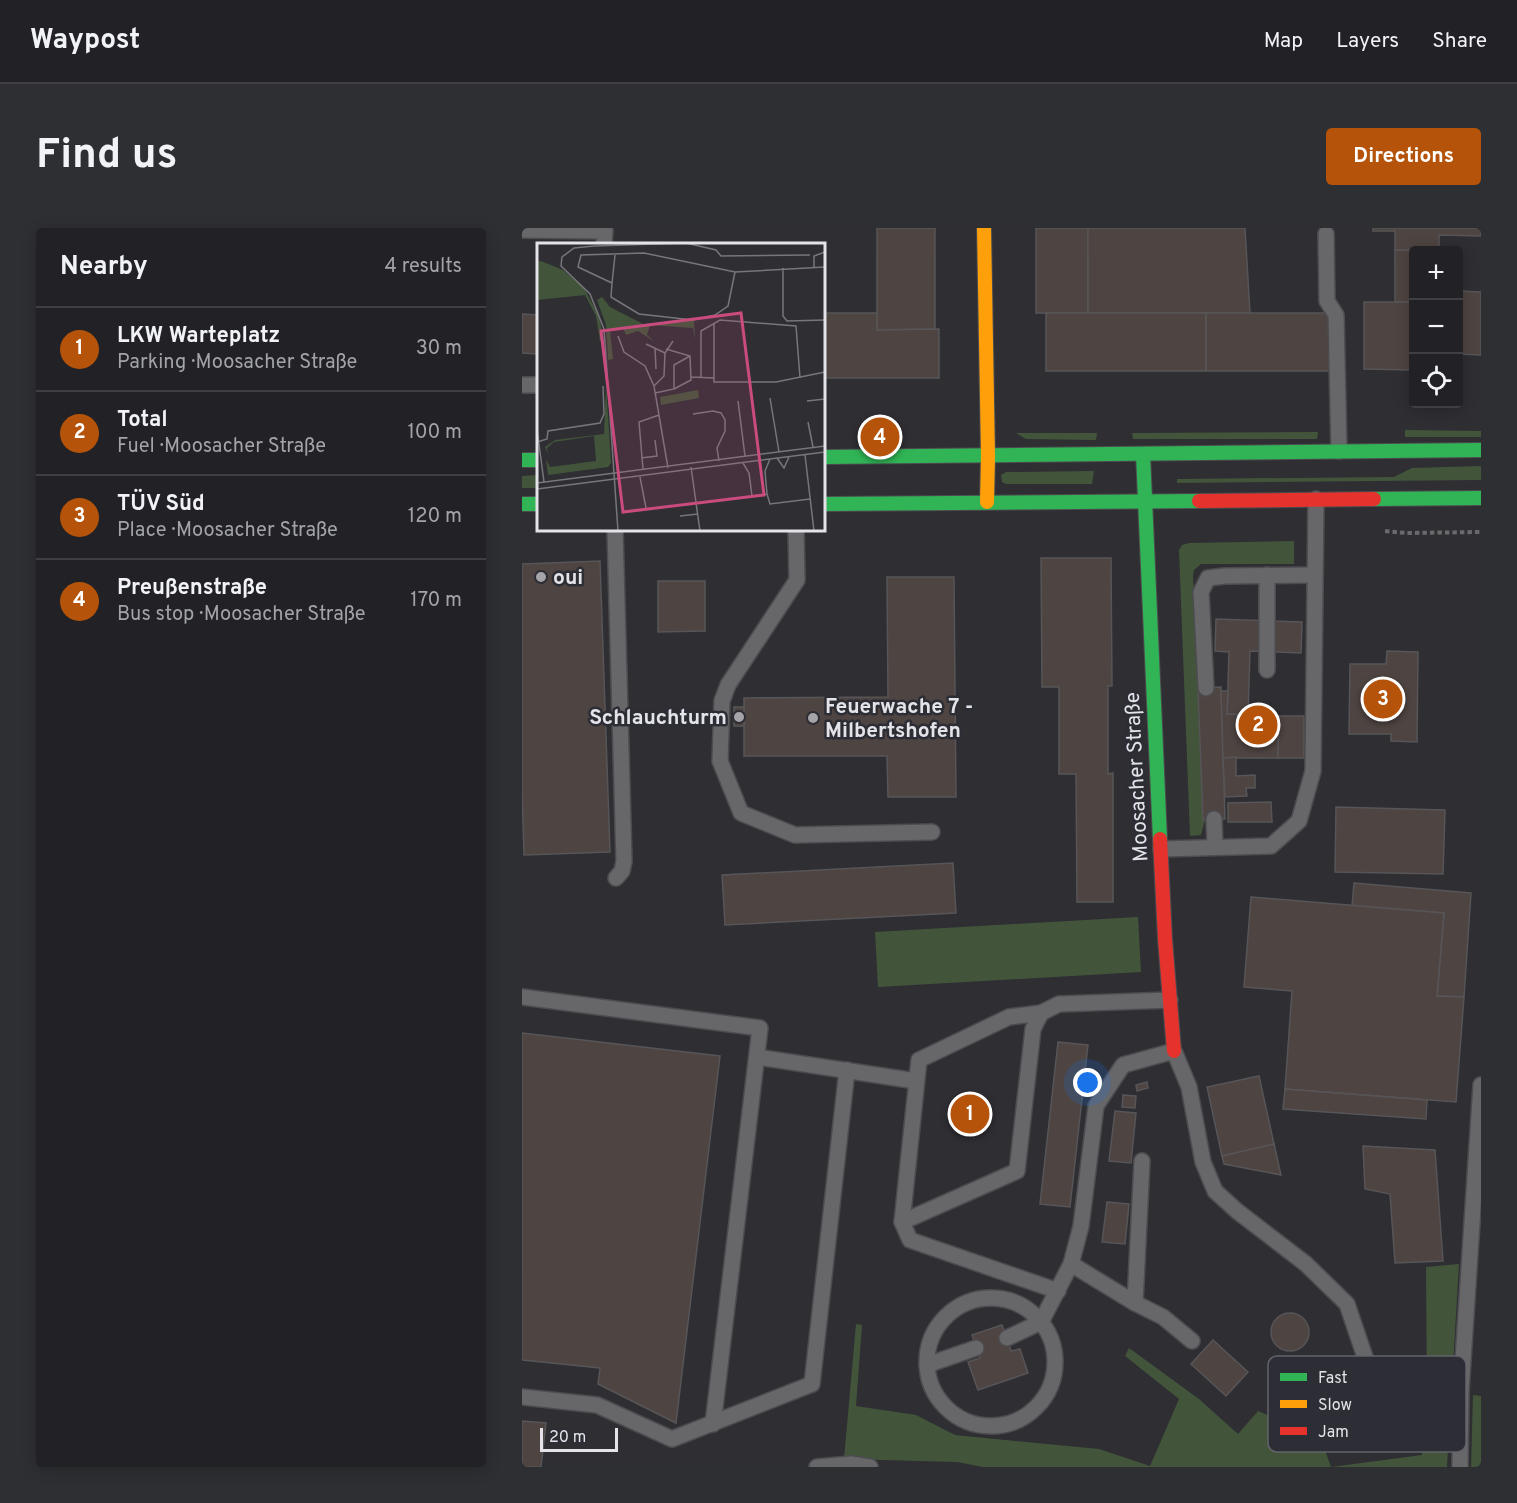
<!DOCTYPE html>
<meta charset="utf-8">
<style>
body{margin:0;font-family:Overpass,sans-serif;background:#2e2f32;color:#f1f3f6}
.controls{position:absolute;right:18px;top:18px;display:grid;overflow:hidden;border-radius:6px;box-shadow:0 3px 15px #0003}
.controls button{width:54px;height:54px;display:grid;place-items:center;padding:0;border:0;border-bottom:2px solid #3f3f43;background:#222226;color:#f1f3f6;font:30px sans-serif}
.scale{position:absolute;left:18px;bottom:15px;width:78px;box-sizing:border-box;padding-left:6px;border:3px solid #e3e3e9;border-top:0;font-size:16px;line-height:21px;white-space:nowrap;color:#e3e3e9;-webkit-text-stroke:4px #2c2d35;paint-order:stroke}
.you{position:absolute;left:566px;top:855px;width:21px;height:21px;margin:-15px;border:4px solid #fff;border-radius:50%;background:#1a73e8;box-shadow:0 0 0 9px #1a73e833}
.badge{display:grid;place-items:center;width:39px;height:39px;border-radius:50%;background:#b45309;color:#fff;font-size:20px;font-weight:700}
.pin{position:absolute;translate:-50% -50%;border:3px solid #fff;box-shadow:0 2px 6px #0006}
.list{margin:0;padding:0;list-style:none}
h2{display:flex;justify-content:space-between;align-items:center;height:78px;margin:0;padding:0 24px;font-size:26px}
h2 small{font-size:20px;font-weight:400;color:#a2a4a7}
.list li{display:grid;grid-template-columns:39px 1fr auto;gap:18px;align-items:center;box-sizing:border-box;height:84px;padding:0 24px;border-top:2px solid #3f3f43}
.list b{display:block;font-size:22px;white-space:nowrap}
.list p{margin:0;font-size:20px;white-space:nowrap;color:#a2a4a7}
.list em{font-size:20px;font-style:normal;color:#a2a4a7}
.icon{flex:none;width:33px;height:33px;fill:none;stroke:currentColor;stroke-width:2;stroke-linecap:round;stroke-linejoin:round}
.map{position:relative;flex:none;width:959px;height:1239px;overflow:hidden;border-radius:6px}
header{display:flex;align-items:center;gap:36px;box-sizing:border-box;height:84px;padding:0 30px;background:#222226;border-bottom:2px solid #3f3f43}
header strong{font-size:28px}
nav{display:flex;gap:33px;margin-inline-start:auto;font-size:21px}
.intro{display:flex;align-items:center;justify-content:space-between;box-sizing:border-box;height:144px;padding:0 36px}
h1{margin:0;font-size:42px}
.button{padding:15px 27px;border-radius:6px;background:#b45309;color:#fff;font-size:21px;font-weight:700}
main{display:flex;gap:36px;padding:0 36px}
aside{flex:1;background:#222226;border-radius:6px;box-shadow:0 3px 15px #0003}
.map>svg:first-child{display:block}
.green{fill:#42553b}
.building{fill:#4e4442;stroke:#575557;stroke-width:1.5}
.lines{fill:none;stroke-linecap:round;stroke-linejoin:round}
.lane-casing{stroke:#4c4c50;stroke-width:18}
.fast-casing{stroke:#4c4c50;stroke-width:16}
.slow-casing{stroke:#4c4c50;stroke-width:16}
.jam-casing{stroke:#4c4c50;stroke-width:16}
.path{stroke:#6a6a6d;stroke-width:4;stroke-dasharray:4.5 3;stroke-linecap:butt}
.lane{stroke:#67676a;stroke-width:15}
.fast{stroke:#30b455;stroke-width:14}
.slow{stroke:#ff9f0a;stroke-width:14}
.jam{stroke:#e5322d;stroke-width:14}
.poi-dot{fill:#a4a4a9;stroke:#2c2d35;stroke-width:2}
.labels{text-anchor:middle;stroke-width:5;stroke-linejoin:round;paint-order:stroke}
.poi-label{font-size:21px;font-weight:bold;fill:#e3e3e9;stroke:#2c2d35;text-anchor:start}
.street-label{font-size:21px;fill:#e3e3e9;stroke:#2c2d35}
.inset-road{fill:none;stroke:#76767c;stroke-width:1.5}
.view{fill:#ca4b7e;fill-opacity:0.15;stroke:#ca4b7e;stroke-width:3}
.inset-edge{fill:none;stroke:#e3e3e9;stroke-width:3}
.key{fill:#2c2d35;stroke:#63646b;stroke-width:1.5}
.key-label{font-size:16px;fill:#e3e3e9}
</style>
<header>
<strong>Waypost</strong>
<nav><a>Map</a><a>Layers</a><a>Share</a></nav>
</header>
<div class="intro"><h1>Find us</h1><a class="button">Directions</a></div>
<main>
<aside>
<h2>Nearby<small>4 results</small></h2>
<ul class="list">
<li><span class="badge">1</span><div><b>LKW Warteplatz</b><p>Parking · Moosacher Straße</p></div><em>30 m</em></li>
<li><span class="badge">2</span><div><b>Total</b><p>Fuel · Moosacher Straße</p></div><em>100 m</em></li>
<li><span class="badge">3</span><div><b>TÜV Süd</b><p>Place · Moosacher Straße</p></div><em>120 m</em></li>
<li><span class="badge">4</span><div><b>Preußenstraße</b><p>Bus stop · Moosacher Straße</p></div><em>170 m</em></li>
</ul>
</aside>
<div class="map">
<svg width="959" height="1239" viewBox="0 0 959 1239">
<rect width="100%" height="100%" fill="#2e2e33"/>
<g class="green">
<path d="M883,202l76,1v6h-76z"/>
<path d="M796,204l-1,7h-184l-1,-6z"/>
<path d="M494,205h81l-1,7 -70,-1z"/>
<path d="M959,238v14l-304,3v-4l217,-2 18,-9z"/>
<path d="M572,243l-2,13h-86l-4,-2 -1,-7 5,-3z"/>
<path d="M16,247v13h-16v-12z"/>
<path d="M772,313v23h-93l-7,6 -1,6 10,243 2,1 -4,15 -11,1 -11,-286 3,-5 7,-2z"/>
<path d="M616,689l3,55 -263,15 -3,-55z"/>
<path d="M937,1036l-12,203h-464l-26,-5 -113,-3 12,-135 6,1 -6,81 60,9 39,20 144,14 51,17 29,-67 -54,-43 4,-8 70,51 39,35 20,-23 39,17 6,-14 11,5 17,48 91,-12 5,-53 -1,-135z"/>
<path d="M951,1167l8,1v71h-10z"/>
</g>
<g class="building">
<path d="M355,0h58v101l-58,1z"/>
<rect x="514" y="0" width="52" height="85"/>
<path d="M566,0h157l5,85h-162z"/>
<path d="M851,0h108v8l-42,-1v14l-44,1v-19h-22z"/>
<path d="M917,21l-25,1v52h-19v-52z"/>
<path d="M938,63l21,1v63l-22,-1z"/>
<path d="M842,74h50v68l-50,-1z"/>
<path d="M302,85h53v17l62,-1v49h-115z"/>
<rect x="524" y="85" width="160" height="58"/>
<rect x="684" y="85" width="124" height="58"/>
<path d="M0,86l16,1v39l-16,-1z"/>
<path d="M519,330h70l1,128h-4v88l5,-1v129h-36l-1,-128h-17v-87h-17z"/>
<path d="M78,333l10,291 -86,3 -2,-68v-223z"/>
<path d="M365,349h67l2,220h-68l-1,-41h-143v-58l144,-1z"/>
<path d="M136,353h47v50l-47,1z"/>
<path d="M694,391l86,3 -1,31 -51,-2 -2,64 -21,-1 2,-62 -14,-1z"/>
<path d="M865,423l31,1 -1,90 -26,-1v-7h-42l1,-70h36z"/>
<path d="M699,459l4,132 -22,1 -5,-132z"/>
<path d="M699,463h7l-1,23 52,2 -1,42h-55z"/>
<rect x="212" y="479" width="10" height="19"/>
<path d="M757,488h25v42h-26z"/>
<path d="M714,529v19l19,-1v13h-9l1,8 -22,1 -2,-39z"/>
<path d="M749,574l1,20h-44v-19z"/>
<path d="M814,579l109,3 -2,64 -108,-2z"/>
<path d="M431,635l3,50 -231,12 -3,-50z"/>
<path d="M832,655l117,10 -7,104 -27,-1 7,-83 -92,-7z"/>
<path d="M729,669l193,16 -7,83 27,1 -8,105 -171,-13 7,-98 -48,-4z"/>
<path d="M0,805l198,23 -44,367 -78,-39 2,-16 -78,-8z"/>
<path d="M536,814l30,3 -18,162 -30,-3z"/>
<path d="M737,848l15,68 -52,12 -15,-69z"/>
<path d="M625,854l1,6 -11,3 -1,-6z"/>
<path d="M763,861l142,11 -1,19 -143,-10z"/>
<path d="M601,867l13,1 -1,12 -13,-1z"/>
<path d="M593,883l21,2 -5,50 -22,-2z"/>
<path d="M752,916l7,31 -57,-11 -2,-8z"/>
<path d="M841,918l72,4 8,111 -48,2 -5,-69 -25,-5z"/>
<path d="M585,974l22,2 -4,40 -23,-2z"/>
<circle cx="768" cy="1104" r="19"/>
<path d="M480,1097l9,26 9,-2 8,24 -50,17 -10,-28 12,-4 -8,-23z"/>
<path d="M691,1112l35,32 -22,24 -35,-32z"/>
<path d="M0,1193l24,2 -5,44h-19z"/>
</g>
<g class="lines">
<defs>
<g id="lane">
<path d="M0,2l83,1 -1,13"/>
<path d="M804,6l1,67 9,14 3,136"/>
<path d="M0,157h16"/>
<path d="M93,302l9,331 -2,10 -6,7"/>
<path d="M274,302l1,50 -69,105 -6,16 -2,60 21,52 54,22 137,-3"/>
<path d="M745,347v95"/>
<path d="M684,460l-5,-96 7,-14 17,-2 90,-1"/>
<path d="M692,591l1,28"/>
<path d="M639,621l110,-3 28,-25 14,-50 3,-272"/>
<path d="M0,769l238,31 -47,396"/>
<path d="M519,785l-32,4 -90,43 -17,162 8,18 148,51"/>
<path d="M235,829l159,24"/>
<path d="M380,994l115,-51 16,-142 8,-16 18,-9 111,-4"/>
<path d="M549,1036l64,39 28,14 29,24"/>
<circle cx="469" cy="1134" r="64"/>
<path d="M613,1075l7,-142"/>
<path d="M485,1110l34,-16 30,-58 10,-38 15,-120 27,-41 51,-14 15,36 14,75 12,29 22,20 69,53 41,40 18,53 5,60"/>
<path d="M405,1137l49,-17"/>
<path d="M0,1169l75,8 75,34 140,-55 35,-314"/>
<path d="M295,1239l34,-3 19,3"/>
<path d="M938,1239l1,-76 20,-306"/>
</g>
<g id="fast">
<path d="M621,226l17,385"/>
<path d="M302,229l657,-7"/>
<path d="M0,232h16"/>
<path d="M852,271l107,-1"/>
<path d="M0,276h16"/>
<path d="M302,276l375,-3"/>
</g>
<path id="slow" d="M462,0l4,228 -1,46"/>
<g id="jam">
<path d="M677,273l175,-2"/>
<path d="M638,611l5,100 9,112"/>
</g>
</defs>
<use href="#lane" class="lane-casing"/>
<use href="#fast" class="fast-casing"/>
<use href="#slow" class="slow-casing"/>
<use href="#jam" class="jam-casing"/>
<path class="path" d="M863,303l21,2 75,-1"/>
<use href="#lane" class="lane"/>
<use href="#fast" class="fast"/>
<use href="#slow" class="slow"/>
<use href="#jam" class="jam"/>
</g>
<g class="poi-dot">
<circle cx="19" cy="349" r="6"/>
<circle cx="217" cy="489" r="6"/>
<circle cx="291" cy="490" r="6"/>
</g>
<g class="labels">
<g class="poi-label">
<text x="31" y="356">oui</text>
<text x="303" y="485">Feuerwache 7 -<tspan x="303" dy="24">Milbertshofen</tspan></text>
<text x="205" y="496" text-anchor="end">Schlauchturm</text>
</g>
<g class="street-label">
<text transform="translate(614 549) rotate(-93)" y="7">Moosacher Straße</text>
</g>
</g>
<g transform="translate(15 15)">
<rect width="288" height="288" fill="#2e2e33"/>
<path d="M4,18l22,9 21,18 15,28 5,25h-4l-4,-25 -11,-21 -48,5v-38zM65,54l8,10 33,17 51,-4 1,20 -2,-12 -43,-3 -3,10 8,7 -17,-11 -12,4 -3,-7 -13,3 3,28 -5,1 -2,-35 -9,-25zM69,140l5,80 -3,4 -60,8 -2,-16 4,8 46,-6 -2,-25 -40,6 -7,6 1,6 -3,-7 10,-7 49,-6zM161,147l1,8 -38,7 -1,-8z" fill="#42553b"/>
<path class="inset-road" d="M78,12l-3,28 -34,-16 3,-12 63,-2 91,19 90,-5M277,24v-11l11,-4M246,25v48l4,5 38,-1M75,40l-1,14 28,17 54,6 22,-5 13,-9 7,-34M177,80v59h62l49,-10M81,93l6,16 21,14 9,20 10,-10 1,-23 8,-12M109,101l19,9M118,105l1,21M129,106l24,7 1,24 -17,9M154,134l23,1M164,134v-46l19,-11 76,6 4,52M117,143l14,82M118,150l19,-4v-24l16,-9M233,155l9,54M201,158l7,55M270,158l18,-2M156,171l20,-3 8,2 4,7v11l-8,17 2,13M271,179l5,25M0,186l7,53M0,199l10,-3 1,-8 52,-8 4,-9 -1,-28M268,212l9,76M104,215l16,-2 -2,-16M240,215l7,10 5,-11M206,220l6,10 3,23 15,-2 -2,-23 5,-12M154,224l9,64M106,226l-4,-47 20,-7M103,234l6,31M0,240l288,-37M0,246l288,-37M230,251l3,10 40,-5M143,273l18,-2M81,288l-14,-202 -14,-35 -29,-28 1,-9 12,-9 20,-2 92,-3 30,7 5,6 89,-1"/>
<path class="view" d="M204,70l23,182 -141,17 -22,-181z"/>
<rect width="288" height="288" class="inset-edge"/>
</g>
<rect x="746" y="1128" width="198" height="96" rx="9" class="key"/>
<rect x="758" y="1145" width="27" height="8" fill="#30b455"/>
<rect x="758" y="1172" width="27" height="8" fill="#ff9f0a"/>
<rect x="758" y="1199" width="27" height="8" fill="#e5322d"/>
<g class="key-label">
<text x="796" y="1155">Fast</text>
<text x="796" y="1182">Slow</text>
<text x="796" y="1209">Jam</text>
</g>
</svg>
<div class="controls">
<button>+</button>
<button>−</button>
<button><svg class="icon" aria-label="locate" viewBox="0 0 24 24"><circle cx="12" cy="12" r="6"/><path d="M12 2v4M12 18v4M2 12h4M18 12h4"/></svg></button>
</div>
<div class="scale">20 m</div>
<div class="you"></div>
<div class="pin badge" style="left:448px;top:886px">1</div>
<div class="pin badge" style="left:736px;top:497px">2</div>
<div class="pin badge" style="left:861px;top:471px">3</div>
<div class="pin badge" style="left:358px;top:209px">4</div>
</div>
</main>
